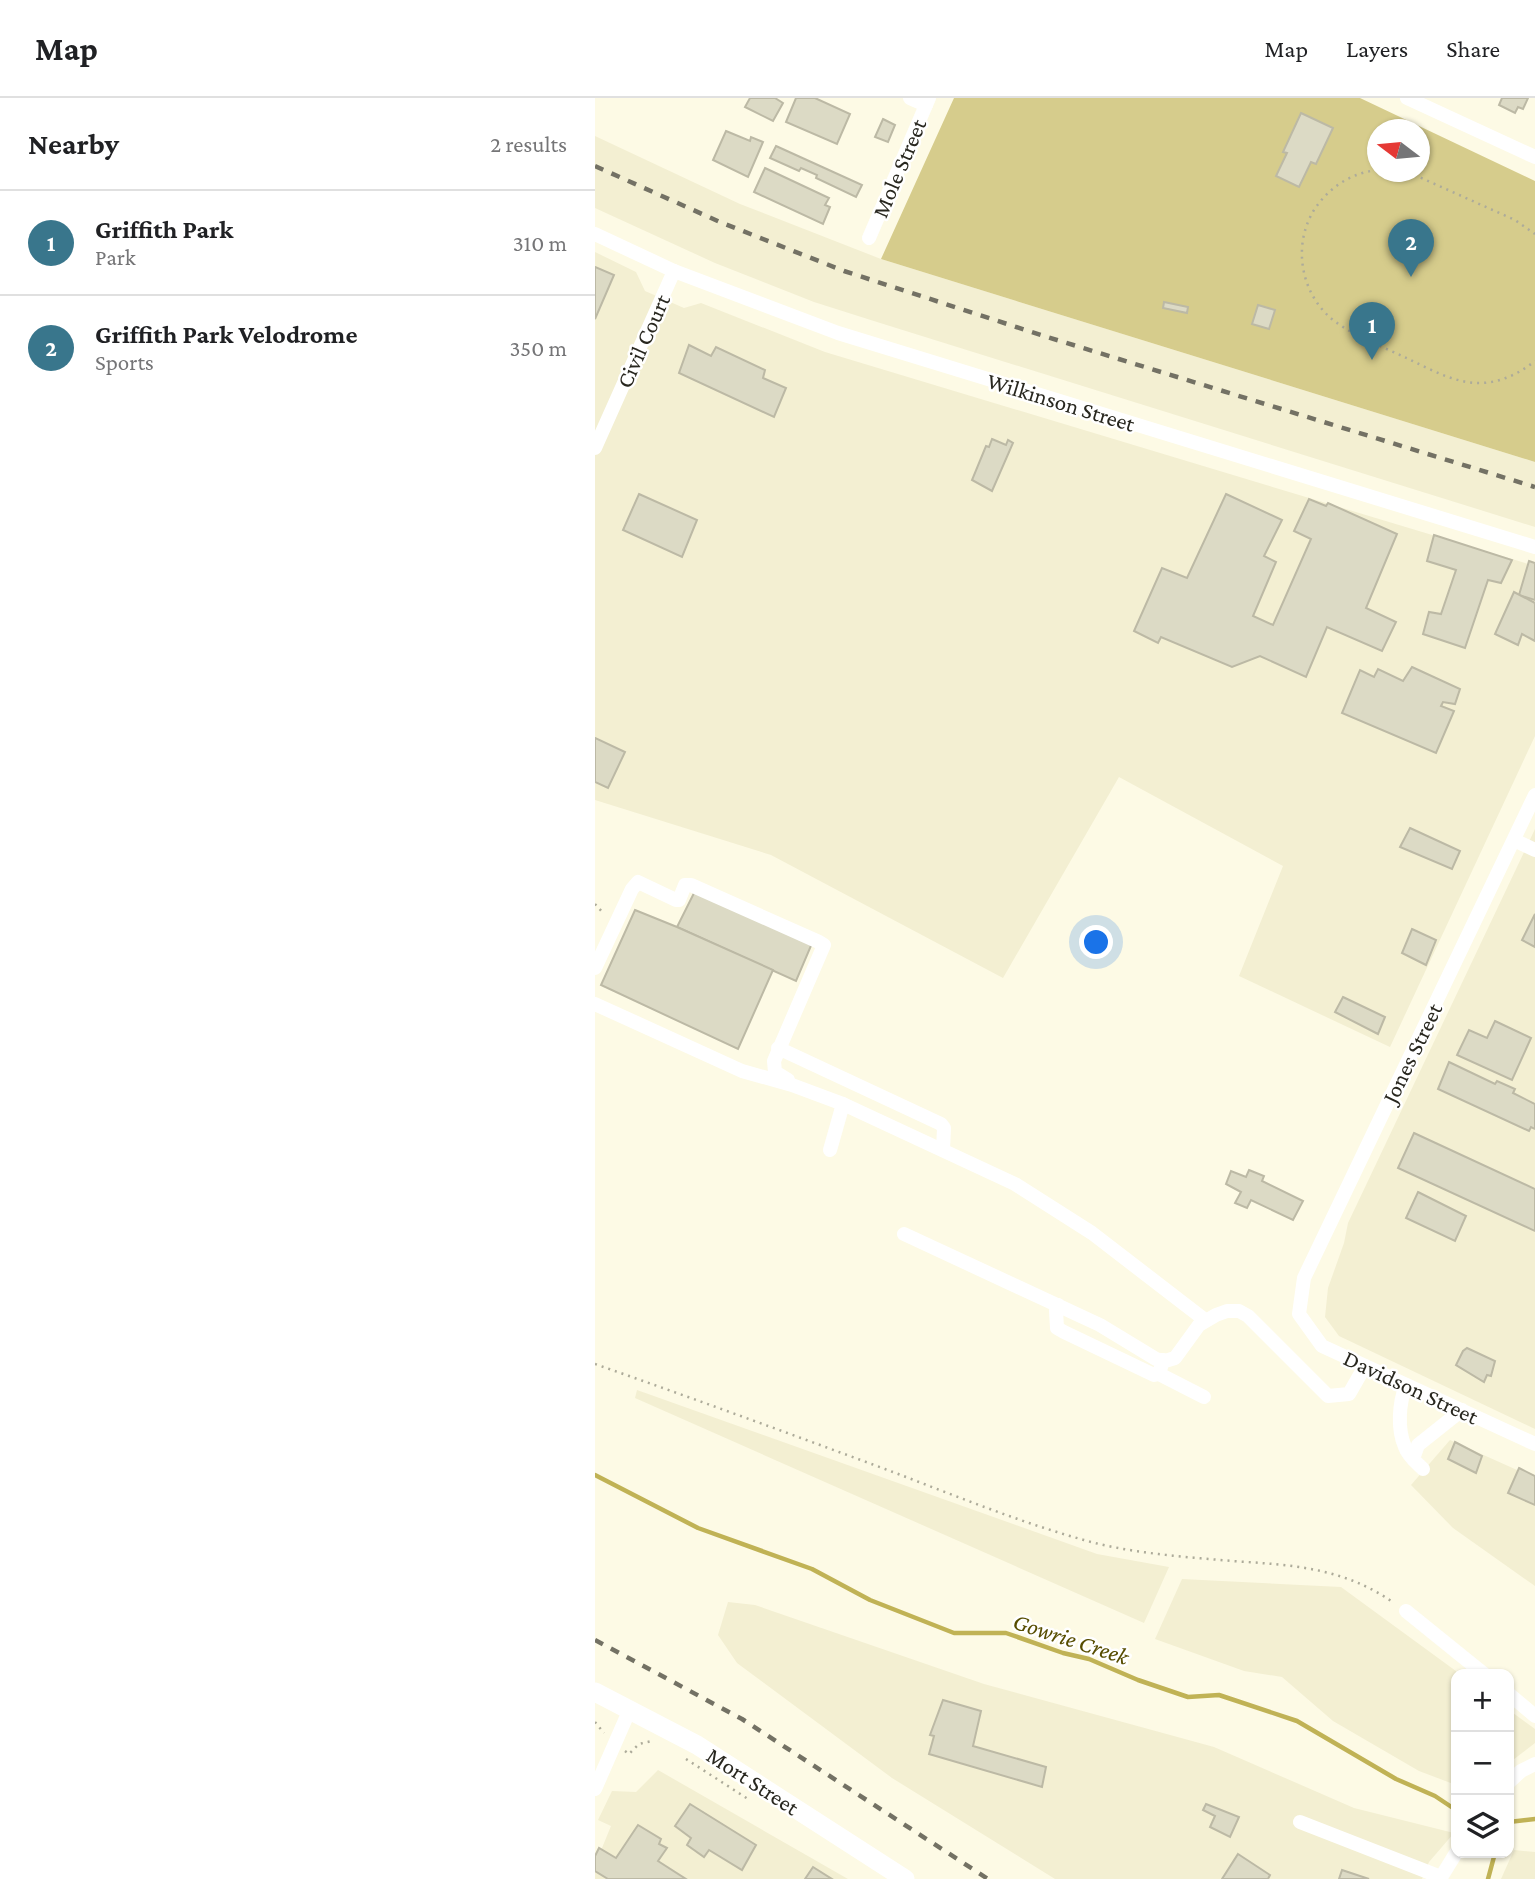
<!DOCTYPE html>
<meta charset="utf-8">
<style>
body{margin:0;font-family:"Crimson Pro",serif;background:#f6f6f6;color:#202124}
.controls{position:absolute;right:21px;bottom:21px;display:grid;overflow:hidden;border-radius:14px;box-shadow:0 2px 5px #0004}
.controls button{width:63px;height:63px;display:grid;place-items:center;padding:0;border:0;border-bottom:2px solid #e0e0e0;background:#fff;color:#202124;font:35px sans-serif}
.compass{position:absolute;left:772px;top:21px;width:63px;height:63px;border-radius:50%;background:#fff;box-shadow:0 2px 5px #0004;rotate:286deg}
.you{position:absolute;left:502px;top:845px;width:24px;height:24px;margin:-18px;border:5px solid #fff;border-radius:50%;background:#1a73e8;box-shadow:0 0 0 10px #1a73e833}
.badge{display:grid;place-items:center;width:46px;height:46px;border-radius:50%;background:#39768c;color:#fff;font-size:23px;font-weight:700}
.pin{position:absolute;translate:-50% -58px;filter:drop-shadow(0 2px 4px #0008)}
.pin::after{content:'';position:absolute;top:37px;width:24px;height:21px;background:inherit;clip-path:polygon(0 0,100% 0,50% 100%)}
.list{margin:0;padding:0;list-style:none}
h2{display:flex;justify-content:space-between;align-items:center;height:91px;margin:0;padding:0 28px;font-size:30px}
h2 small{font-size:23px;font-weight:400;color:#757577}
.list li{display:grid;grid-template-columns:46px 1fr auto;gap:21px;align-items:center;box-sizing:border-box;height:105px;padding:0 28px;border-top:2px solid #e0e0e0}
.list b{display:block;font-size:26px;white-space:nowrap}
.list p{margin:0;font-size:23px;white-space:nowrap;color:#757577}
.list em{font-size:23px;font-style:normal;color:#757577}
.icon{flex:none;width:38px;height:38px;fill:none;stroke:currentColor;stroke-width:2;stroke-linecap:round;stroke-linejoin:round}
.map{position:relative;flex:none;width:940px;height:1781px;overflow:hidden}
header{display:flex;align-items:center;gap:42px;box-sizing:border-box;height:98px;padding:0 35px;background:#fff;border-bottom:2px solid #e0e0e0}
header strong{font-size:33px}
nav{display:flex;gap:38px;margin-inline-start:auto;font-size:24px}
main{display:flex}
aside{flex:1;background:#fff}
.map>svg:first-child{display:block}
.built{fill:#f3efd2}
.green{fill:#d6cc8c;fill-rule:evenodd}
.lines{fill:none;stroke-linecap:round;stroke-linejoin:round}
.stream{stroke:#c0b255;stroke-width:4.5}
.building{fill:#dcdac5;stroke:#bcb9a5;stroke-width:2}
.path{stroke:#adab9a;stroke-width:2.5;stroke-dasharray:2 5;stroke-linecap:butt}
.minor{stroke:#fff;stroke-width:14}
.major{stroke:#fff;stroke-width:19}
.rail{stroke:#737164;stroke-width:4.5;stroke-dasharray:9 9;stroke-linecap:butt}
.labels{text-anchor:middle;stroke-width:5;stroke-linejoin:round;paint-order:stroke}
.street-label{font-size:23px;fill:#28271f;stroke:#fff}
.water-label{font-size:24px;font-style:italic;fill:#574d00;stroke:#fff}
</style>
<header>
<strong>Map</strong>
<nav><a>Map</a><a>Layers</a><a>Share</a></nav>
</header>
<main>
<aside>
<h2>Nearby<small>2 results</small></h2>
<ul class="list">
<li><span class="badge">1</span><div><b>Griffith Park</b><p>Park</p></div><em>310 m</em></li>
<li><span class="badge">2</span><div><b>Griffith Park Velodrome</b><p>Sports</p></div><em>350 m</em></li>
</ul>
</aside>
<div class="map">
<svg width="940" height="1781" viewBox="0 0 940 1781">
<rect width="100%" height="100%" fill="#fdfae5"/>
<g class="built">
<path d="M0,38l145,68 141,55 654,203v65l-658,-205 -63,-20 -99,-39 -120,-55z"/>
<path d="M0,154l41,20 9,19 39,17 17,-5 124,49 710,214v170l-145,311 -151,-71 44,-110 -164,-89 -116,201 -232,-123 -176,-55z"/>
<path d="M940,731v600l-196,-93 -14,-19 3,-29 16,-45 4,-20z"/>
<path d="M42,1292l460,164 72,13 -25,56 -509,-225z"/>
<path d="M855,1342l85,38v108l-82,-58 -42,-43z"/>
<path d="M587,1481l159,8 119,87h-4v111l-37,-14 -86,-50 -51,-44 -38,-6 -89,-32z"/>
<path d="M133,1504l27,3 229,79 230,63 140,61 100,25 -25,29 -7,17h-367l-163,-101 -155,-115 -19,-28z"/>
<path d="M914,1612l26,19v14l-26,20z"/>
<path d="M63,1672l190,109h-253v-14l16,-39 -13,-6 14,-29 24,1z"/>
<path d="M919,1752l21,2v27h-34z"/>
</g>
<path class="green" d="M359,0h406l175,83v281l-654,-203zM782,32h42v42h-42z"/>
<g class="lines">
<g class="stream">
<path d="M0,1377l103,53 114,41 58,31 84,33h52l57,20 26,6 49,21 50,17 31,-2 78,26 99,58 39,17 21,14"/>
<path d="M914,1724l26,-3"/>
<path d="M893,1781l7,-26"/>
</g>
</g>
<g class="building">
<path d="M155,0h25l8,5 -10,18 -28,-14z"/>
<path d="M201,0h19l35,16 -13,30 -51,-22z"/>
<path d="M907,0h26l-5,11 -5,-2 -3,6 -16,-8z"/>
<path d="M706,15l32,15 -17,36 -5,-2 -12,25 -23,-11 11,-23 -4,-1z"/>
<path d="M288,21l12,6 -7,17 -13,-5z"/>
<path d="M131,33l24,10 1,-4 12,5 -15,35 -35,-17z"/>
<path d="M181,48l86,39 -6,12 -40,-19 1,-3 -16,-7 -2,3 -29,-13z"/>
<path d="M170,70l64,30 -4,7 5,2 -7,17 -69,-32z"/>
<path d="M0,169l19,8 -19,44z"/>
<path d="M569,204l24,5 -1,6 -24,-5z"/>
<path d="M663,207l17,5 -6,19 -17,-5z"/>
<path d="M94,247l22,11 5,-9 49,23 -2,8 23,10 -12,29 -95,-44z"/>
<path d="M397,341l14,6 2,-5 5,3 -21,48 -20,-11 14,-34 3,1z"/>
<path d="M44,396l58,26 -15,37 -59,-27z"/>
<path d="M631,396l56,26 -18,36 12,6 -23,54 20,9 38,-86 -17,-8 15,-32 17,7 2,-3 69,31 -31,74 30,14 -14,29 -55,-24 -21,50 -46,-21 -28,11 -71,-30 -3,6 -24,-12 28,-63 25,10z"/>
<path d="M839,437l78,25 -11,23 -13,-3 -23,68 -42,-14 6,-22 12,2 15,-44 -29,-9z"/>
<path d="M934,463l6,2v37l-16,-5z"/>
<path d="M919,494l21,11v38l-13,-7 -4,11 -23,-11z"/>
<path d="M817,569l48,22 -5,15 -12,-2 -2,4 13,5 -18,42 -94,-40 18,-43 14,7 4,-8 25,12z"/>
<path d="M0,640l30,14 -17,36 -13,-6z"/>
<path d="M815,730l50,23 -8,18 -52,-22z"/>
<path d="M102,789l116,54 -17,40 -119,-54z"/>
<path d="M40,812l42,17 96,43 -35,79 -137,-64z"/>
<path d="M940,816v33l-13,-7z"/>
<path d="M817,831l24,11 -10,25 -24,-12z"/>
<path d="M748,899l42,20 -7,17 -43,-22z"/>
<path d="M900,923l36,17 -19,42 -55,-25 12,-25 18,8z"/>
<path d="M854,964l46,22 2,-3 18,8 -2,4 22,11v25l-4,-2 -2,4 -91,-42z"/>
<path d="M819,1035l121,56v42l-137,-63z"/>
<path d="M654,1072l15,6 -2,5 41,20 -10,19 -42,-20 -4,8 -12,-5 6,-11 -15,-8 5,-13 15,6z"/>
<path d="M823,1094l48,24 -11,25 -49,-23z"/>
<path d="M872,1250l28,13 -4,15 -4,-1 -3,7 -28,-17 7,-14z"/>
<path d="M860,1344l27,14 -6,17 -28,-14z"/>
<path d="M924,1370l16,8v29l-27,-12z"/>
<path d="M348,1602l38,11 -8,35 73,21 -4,20 -113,-33 5,-18 -4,-1z"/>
<path d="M95,1706l66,41 -14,25 -33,-20 -5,7 -17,-12 4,-7 -16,-12z"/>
<path d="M611,1706l33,13 -9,20 -20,-10 5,-11 -12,-6z"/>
<path d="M43,1727l23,14 -2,5 8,4 -9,13 28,18h-78l-13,-8v-15l4,-8 17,10z"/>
<path d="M643,1756l32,21 -2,4h-46z"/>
<path d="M218,1769l19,12h-27z"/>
<path d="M747,1772l27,9h-30z"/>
</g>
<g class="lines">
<g class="path">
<path d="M782,72c-25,3 -46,16 -61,37 -26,38 -15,93 24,118 19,13 41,21 62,31 25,11 51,28 80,27 20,-1 38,-10 53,-22"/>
<path d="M813,74l107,48 20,14"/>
<path d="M0,806l9,10"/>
<path d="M0,1266c97,34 193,69 290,105 69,26 138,55 210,74 45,11 91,14 137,18 59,4 111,6 162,42"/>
<path d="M0,1624l9,11"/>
<path d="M30,1653l4,3 10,-10 13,-3"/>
<path d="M91,1661l62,40"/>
</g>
<g class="minor">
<path d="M315,0l16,7"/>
<path d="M812,0l128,59"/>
<path d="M0,136l79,37 164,62 697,214"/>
<path d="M274,140l60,-140"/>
<path d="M0,350l79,-177"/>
<path d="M940,697l-231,483 -5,36 23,32 213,98"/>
<path d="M919,742l21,10"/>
<path d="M0,870l37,-79 6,-7 38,18h3l6,-15h6l128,57 5,3 -50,116 1,11 13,8"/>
<path d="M0,906l147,67 50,14 51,19 172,80 77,49 113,87"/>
<path d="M183,950l163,76 3,4 -1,22"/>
<path d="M235,1052l13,-46"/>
<path d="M309,1136l196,91 56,34 9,2 10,-3 24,-33 17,-10 11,-4h12l9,5 80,80 21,-2 16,-28"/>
<path d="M463,1207l-2,6 1,17 7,4 90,43 5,-1 4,-14"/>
<path d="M564,1276l45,23"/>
<path d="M811,1287c-7,18 -9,44 -1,62 3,9 12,16 18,22"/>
<path d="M818,1361l5,-14 44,-35"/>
<path d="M811,1513l78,63"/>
<path d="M914,1596l26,22"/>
<path d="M914,1684l12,-11 14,-7"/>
<path d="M0,1691l35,-80"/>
<path d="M705,1724l141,55"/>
<path d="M845,1781l16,-26"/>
</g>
<path class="major" d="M0,1594l102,53 208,134"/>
<g class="rail">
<path d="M0,68l125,56 124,49 200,65 491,151"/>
<path d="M0,1542l147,79 246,160"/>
</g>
</g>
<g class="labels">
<g class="street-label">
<text transform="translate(304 70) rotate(-67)" y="8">Mole Street</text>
<text transform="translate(48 243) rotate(-66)" y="8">Civil Court</text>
<text transform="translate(466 304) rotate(17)" y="8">Wilkinson Street</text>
<text transform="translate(817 955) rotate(-64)" y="8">Jones Street</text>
<text transform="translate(816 1289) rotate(25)" y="8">Davidson Street</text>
<text transform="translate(158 1683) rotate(33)" y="8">Mort Street</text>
</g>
<g class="water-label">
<text transform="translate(476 1541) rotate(18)" y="8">Gowrie Creek</text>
</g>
</g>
</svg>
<div class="controls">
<button>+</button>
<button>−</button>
<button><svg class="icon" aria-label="layers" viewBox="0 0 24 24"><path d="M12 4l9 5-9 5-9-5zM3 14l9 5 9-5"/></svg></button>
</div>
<svg class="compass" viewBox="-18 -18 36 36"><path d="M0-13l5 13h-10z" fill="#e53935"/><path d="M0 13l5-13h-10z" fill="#757577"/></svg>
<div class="you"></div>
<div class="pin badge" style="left:777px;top:262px">1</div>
<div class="pin badge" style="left:816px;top:179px">2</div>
</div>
</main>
